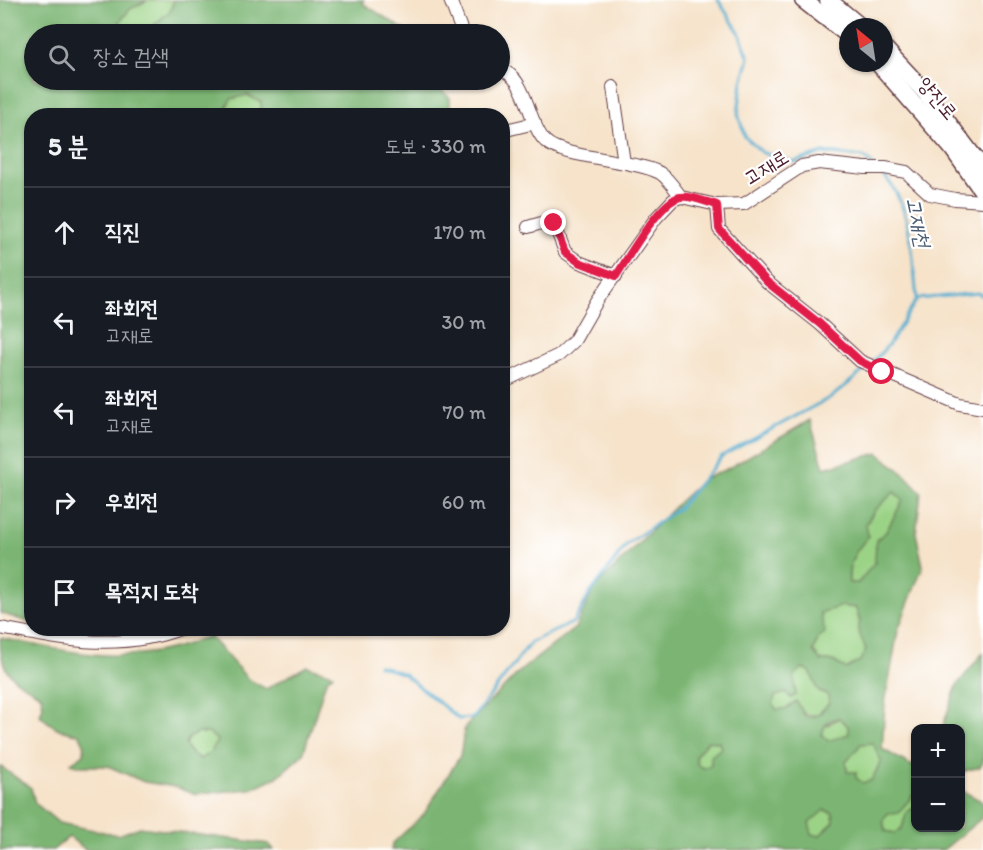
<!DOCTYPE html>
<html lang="ko">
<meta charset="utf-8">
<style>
body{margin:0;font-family:Itim,"Poor Story",sans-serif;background:#242831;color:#f1f3f6}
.controls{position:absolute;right:18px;bottom:18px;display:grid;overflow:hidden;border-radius:12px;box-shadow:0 2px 4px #0004}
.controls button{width:54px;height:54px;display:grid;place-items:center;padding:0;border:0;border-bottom:2px solid #363941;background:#171b24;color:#f1f3f6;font:30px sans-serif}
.compass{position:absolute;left:839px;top:18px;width:54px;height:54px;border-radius:50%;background:#171b24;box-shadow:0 2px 4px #0004;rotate:330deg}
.stop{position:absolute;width:18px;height:18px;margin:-14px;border:4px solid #e11d48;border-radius:50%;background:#fff}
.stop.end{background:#e11d48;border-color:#fff;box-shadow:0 2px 6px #0008}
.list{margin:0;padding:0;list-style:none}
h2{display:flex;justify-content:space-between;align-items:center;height:78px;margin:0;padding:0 24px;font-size:26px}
h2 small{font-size:20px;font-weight:400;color:#9ea1a6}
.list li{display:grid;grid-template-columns:39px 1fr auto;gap:18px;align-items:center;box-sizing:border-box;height:90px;padding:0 24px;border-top:2px solid #363941}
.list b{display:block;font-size:22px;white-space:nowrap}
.list p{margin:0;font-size:20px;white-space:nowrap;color:#9ea1a6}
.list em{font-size:20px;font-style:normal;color:#9ea1a6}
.icon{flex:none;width:33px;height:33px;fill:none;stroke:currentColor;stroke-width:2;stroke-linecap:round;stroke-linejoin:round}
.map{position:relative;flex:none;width:983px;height:850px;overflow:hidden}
.search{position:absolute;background:#171b24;box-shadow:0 2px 4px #0004;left:24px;top:24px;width:486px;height:66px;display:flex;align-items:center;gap:15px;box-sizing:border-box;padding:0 21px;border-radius:33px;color:#9ea1a6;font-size:22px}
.panel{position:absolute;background:#171b24;box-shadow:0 2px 4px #0004;left:24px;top:108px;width:486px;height:528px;border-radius:24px}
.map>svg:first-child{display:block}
.green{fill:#9bd386;stroke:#727958;stroke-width:1.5}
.forest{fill:#7cb573;stroke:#636a4f;stroke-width:1.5;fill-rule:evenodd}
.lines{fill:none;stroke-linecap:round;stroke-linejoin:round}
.stream{stroke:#50abce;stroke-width:3}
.minor-casing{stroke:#643c43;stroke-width:14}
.secondary-casing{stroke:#643c43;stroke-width:19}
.minor{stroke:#fff;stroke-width:12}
.secondary{stroke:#fff;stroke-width:16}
.route{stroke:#e11d48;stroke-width:8}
.labels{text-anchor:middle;stroke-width:4.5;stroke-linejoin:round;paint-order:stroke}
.street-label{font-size:20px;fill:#4a1f2b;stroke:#fff}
.water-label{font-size:21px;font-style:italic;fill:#4d5e74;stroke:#fff}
</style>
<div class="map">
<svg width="983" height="850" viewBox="0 0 983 850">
<rect width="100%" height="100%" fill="#fff"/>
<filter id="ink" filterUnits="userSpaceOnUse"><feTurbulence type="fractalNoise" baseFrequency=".0167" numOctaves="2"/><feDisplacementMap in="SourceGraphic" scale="12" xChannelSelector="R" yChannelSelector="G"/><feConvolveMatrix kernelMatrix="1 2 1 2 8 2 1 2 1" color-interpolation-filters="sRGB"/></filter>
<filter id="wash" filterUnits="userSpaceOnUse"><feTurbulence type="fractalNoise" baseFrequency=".008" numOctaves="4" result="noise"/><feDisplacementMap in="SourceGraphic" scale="24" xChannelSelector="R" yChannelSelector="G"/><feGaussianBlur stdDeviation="1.35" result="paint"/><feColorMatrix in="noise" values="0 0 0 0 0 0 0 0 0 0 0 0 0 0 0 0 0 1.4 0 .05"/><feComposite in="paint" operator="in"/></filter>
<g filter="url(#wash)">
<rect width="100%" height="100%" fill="#f6e3ca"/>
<g class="green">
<path d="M148,0h26l-4,11 -26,23h-22l-2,-12 10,-13z"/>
<path d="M247,95l14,7v13h-34l-2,-6 6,-10z"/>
<path d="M894,492l9,8 -17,32 -10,8v22l-18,21h-9c-1,-21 5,-31 19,-46l-2,-13 8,-13z"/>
<path d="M842,606l14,2c5,15 4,25 10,42l-6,11 -14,8 -13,-8h-12l-8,-10 6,-14 1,-24z"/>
<path d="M801,668l9,3 8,20 10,4 1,8 -11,12c-15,2 -26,-8 -41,-4l-4,-7 2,-8 11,-3 8,-6v-11z"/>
<path d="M839,718l9,8 1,8 -21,8 -6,-7 2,-8z"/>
<path d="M197,733h12l8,7 -5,11 -12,8 -9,-5 -6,-9 2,-7z"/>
<path d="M708,741l11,1 2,6 -10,17 -8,3 -6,-4 -1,-9z"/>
<path d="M873,742l8,18 -9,20 -9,3 -16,-11 -1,-10 15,-18z"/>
<path d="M915,793v15l-8,3 -5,17 -7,5 -10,-2 -2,-11 5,-7h10z"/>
<path d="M824,810l9,3 1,9 -15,14 -7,-2 -4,-11z"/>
</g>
<g class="forest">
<path d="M0,0h148l-18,9 -10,12 2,13h-88v46h397l19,18v18h-144l-3,-4 -16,3h-26v-13l-14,-7 -16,4 -6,10 2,6 -195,1 -1,507 -31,-10z"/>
<path d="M174,0h190l-2,3 43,27 1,4h-262l26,-23z"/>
<path d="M810,420l14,48 54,-15 25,20 18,19 -5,41 7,33 -25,64 -13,73 -3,46 30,17 3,-3v30l-17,20h-11l-4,7 2,11 10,2 7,-5 5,-17 8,-3 1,20h44l1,-38 22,12v15l-40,33h-552l1,-6 32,-30 36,-58 5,-29 55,-56 55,-43 19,-39 85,-87 25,-23 25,-11zM894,492l9,8 -17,32 -10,8 -1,22 -17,21h-9c-2,-20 6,-32 19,-46l-2,-13 8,-13zM842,606l14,2 4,13 -2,9 8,20 -6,11 -14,8 -13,-8h-12l-8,-10 6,-14 6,-4 -5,-20zM802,668l8,3 8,20 10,4 1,8 -11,12 -12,2 -10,-16 -9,7 -10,2 -4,-6 2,-8 11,-3 5,5 5,-3 -2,-19zM839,718l9,8 1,8 -21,7 -6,-6c2,-11 7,-15 17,-17zM708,741l11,1 2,6 -10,8v9l-8,3 -6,-4 -1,-9zM873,743l8,18 -9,19 -9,3 -7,-5v-6h-9l-1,-10 15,-18zM824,810l9,3 1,9 -15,14 -7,-2 -3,-11z"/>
<path d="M209,636l39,43 18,10 41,-23 26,8 -7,7 -23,73 -26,23 -27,12 -56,5 -18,-7 -32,-5 -36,-16h-30l-7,-3 13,-9v-10l-5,-10c-17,-2 -27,-7 -39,-19l3,-9 -2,-11c-29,-16 -41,-21 -41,-57 78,15 132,31 209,-2zM197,733h12l8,7 -5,11 -12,8 -9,-5 -6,-9 3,-7z"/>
<path d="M983,653v110l-3,4 -19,5 -1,-44h-18l15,-43z"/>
<path d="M0,766l31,22 4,15 24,20 59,12 22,-8 129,17 5,6h-188l-17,-13 -16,13h-53z"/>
</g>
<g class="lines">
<g class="stream">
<path d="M718,0l21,32 10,26 -7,24 -4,32 7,23 18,16 31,9 30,-9 40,4 8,7"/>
<path d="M881,173c32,30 31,84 36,126l61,-6 5,3"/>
<path d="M872,363l17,-19 28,-45"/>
<path d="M378,665l26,9 55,45 14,-1 58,-76 43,-20 15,-27 38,-51 52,-36 43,-52 111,-60 34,-28"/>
</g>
</g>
</g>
<g filter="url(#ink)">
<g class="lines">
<defs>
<g id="minor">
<path d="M450,0l13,34"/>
<path d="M500,69c28,9 27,53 45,72 18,18 89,18 115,32 9,6 15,16 21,24"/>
<path d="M613,87l11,76"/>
<path d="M502,131l33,-8"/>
<path d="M717,205l2,24 48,53 53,42 40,37 100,43 23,4"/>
<path d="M528,227l20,-6 6,2 11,29 14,10 37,14"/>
<path d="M502,382l57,-27 15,-14 23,-40 59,-83 17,-18 8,-3 36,8 27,-1 58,-38 17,-3 46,5h20l21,4 24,22 25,5 28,2"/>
<path d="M0,628c64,12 120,24 183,0"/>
</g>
<g id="secondary">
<path d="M803,0l45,35"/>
<path d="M828,0l33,27"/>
<path d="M884,48l40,43 59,78"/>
<path d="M878,63l74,85 31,44"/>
</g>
</defs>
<use href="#minor" class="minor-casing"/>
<use href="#secondary" class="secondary-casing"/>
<use href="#minor" class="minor"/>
<use href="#secondary" class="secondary"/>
</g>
</g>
<g class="lines" filter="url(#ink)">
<path class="route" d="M554,223l11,29 14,10 37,14c12,-18 43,-74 64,-79 11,-2 26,5 37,8l2,24 48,53 53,42 40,37 22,11"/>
</g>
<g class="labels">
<g class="street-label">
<text transform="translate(938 98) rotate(50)" y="7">양진로</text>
<text transform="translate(766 167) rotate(-32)" y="7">고재로</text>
</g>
<g class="water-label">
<text transform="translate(918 222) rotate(78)" y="7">고재천</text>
</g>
</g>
</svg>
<div class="controls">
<button>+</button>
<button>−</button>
</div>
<svg class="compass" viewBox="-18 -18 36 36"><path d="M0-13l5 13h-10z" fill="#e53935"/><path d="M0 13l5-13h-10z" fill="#9ea1a6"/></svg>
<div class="stop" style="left:882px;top:372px"></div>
<div class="stop end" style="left:554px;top:223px"></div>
<div class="search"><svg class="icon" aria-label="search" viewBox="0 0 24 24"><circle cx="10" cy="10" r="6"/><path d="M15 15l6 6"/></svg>장소 검색</div>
<section class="panel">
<h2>5 분<small>도보 · 330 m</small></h2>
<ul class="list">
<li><svg class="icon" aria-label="ahead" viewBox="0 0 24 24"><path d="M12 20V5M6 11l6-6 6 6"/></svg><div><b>직진</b></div><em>170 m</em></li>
<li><svg class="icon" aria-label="left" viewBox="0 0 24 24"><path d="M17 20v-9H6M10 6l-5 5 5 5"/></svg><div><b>좌회전</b><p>고재로</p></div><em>30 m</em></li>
<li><svg class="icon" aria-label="left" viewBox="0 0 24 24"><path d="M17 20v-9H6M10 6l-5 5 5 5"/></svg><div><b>좌회전</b><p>고재로</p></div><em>70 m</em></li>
<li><svg class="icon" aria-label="right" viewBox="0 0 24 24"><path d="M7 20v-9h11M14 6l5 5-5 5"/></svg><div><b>우회전</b></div><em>60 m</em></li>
<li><svg class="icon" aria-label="arrive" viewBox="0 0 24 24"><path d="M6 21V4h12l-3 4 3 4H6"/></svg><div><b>목적지 도착</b></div></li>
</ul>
</section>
</div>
